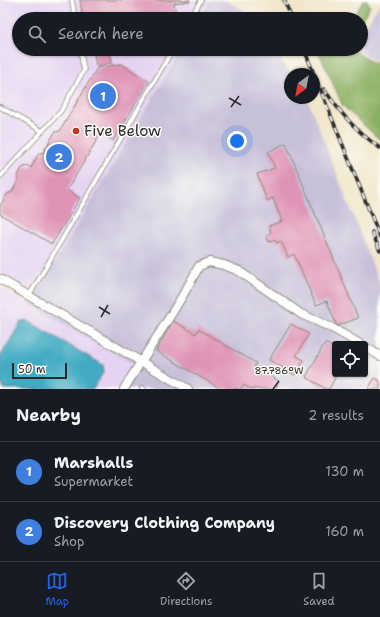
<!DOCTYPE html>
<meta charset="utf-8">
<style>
body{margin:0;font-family:"Shantell Sans",sans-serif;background:#242831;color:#f1f3f6}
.controls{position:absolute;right:12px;bottom:12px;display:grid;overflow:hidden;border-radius:4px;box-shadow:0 1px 3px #0004}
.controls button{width:36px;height:36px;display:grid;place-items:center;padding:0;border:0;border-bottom:1px solid #363941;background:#171b24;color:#f1f3f6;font:20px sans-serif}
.compass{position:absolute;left:284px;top:68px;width:36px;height:36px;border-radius:50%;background:#171b24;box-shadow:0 1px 3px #0004;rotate:212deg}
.scale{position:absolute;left:12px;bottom:10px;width:55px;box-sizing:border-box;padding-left:4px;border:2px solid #2b2b2b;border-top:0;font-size:11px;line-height:14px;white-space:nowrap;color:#2b2b2b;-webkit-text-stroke:3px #fdfcf7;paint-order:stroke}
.you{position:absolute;left:237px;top:141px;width:14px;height:14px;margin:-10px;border:3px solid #fff;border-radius:50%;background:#1a73e8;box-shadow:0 0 0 6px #1a73e833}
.badge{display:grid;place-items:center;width:26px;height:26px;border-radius:50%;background:#2563eb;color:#fff;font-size:13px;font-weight:700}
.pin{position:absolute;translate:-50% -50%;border:2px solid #fff;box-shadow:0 1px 4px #0006}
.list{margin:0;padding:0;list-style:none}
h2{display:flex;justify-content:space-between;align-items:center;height:52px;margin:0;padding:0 16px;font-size:17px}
h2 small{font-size:13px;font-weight:400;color:#9ea1a6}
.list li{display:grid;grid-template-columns:26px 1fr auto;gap:12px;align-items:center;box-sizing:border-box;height:60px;padding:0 16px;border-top:1px solid #363941}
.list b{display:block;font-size:15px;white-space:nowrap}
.list p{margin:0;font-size:13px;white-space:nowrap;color:#9ea1a6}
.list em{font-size:13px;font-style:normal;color:#9ea1a6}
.icon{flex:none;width:22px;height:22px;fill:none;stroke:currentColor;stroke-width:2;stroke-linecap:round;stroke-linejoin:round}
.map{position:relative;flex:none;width:380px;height:389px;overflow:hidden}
.search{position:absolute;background:#171b24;box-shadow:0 1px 3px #0004;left:12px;right:12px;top:12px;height:44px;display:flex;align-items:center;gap:10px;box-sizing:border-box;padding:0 14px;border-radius:22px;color:#9ea1a6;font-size:15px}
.sheet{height:172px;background:#171b24}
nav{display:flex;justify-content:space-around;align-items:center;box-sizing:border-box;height:56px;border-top:1px solid #363941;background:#171b24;font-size:11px;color:#9ea1a6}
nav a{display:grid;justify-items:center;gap:2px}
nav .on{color:#2563eb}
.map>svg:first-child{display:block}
.built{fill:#e5d3f1}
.industrial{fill:#c7c0d9;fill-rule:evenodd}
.forest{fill:#8cb064;stroke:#5c6e48}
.water{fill:#43abc3;stroke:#376b77}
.building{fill:#df93b6}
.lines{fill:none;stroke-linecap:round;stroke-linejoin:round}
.service-casing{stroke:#8e887a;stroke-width:5.5}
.minor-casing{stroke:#8e887a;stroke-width:10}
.service{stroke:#fff;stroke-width:4}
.minor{stroke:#fff;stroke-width:8}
.rail-casing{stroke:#2b2b2b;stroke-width:3.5}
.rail{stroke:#fdfcf7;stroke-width:2;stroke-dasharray:6;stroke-linecap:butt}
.ticks{fill:none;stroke:#2b2b2b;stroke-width:1.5}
.poi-dot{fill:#c8321e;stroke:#fdfcf7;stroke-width:1.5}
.labels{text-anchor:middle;stroke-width:3;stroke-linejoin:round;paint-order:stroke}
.poi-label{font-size:15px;fill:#2b2b2b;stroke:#fdfcf7;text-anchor:start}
.ticks-label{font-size:10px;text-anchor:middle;fill:#2b2b2b;stroke:#fdfcf7;stroke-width:3;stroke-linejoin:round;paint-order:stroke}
</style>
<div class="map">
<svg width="380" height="389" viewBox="0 0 380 389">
<rect width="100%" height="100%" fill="#fdfcf7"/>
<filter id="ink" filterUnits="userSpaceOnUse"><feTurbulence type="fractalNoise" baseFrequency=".025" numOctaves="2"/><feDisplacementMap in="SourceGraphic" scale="8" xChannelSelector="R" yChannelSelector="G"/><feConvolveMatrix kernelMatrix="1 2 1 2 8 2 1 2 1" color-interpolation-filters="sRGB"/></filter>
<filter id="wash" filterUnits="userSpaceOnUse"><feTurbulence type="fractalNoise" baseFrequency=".012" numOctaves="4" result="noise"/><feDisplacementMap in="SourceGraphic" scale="16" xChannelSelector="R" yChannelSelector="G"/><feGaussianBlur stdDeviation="0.9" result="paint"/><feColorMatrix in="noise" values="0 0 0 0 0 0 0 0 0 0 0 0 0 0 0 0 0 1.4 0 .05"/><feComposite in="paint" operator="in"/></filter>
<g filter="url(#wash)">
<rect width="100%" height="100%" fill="#f1e6ca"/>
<g class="built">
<path d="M0,0h211l-12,19h-180v30h163l-146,245 -36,-21z"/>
<path d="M0,286l135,79 -14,24h-121z"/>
</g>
<g class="industrial">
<path d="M211,0h12l19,9 8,10h-50z"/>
<path d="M380,2v62l-24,-15h5v-14z"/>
<path d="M182,49h90l19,25 -1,24h17l73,186v105h-259l14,-24 -105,-61zM335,344h30v30h-30z"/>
</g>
<g class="forest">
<path d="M364,0h3l3,6 -9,15v-2h-10z"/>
<path d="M319,49h32l29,18v73l-37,-34 -24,-53z"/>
</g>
<path class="water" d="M28,321l75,44 1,6 -11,18h-89l-4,-9v-23l21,-35z"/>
<g id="blocks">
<g class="building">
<path d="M80,0h110v1l-16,2 3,16h-94z"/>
<path d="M93,49h17l2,14 -16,3z"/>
<path d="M121,64l28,17 -36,60 -12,-8 -34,57 13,8 -28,46 -52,-30v-8l7,-12 5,-2 6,-11v-5l4,-8 5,-2 4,2 8,-15h4l12,-21 5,-1 37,-63z"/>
<path d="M286,143l72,175 -21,8 -10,-25 -11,4 -22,-51 -6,3 -7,-16 -4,2 -2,-3 -6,2 -3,-6 5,-4 -2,-6 13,-5 -9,-23 -6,3 -10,-27 18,-6 -7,-16z"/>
<path d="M173,321l23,13 2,-5 58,34 -2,4 25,14 -4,8h-24l-8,-4 -2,4h-20l-65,-38z"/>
<path d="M291,324l18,10 -13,22 8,4 -9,15 -26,-15z"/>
<path d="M325,343l10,5v26h2l-8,15h-3l-20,-12z"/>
<path d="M375,378l5,3v8h-12z"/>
</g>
</g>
</g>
<g filter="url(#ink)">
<use href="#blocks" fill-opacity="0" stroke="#8e887a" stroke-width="1"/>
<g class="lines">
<defs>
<g id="service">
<path d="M72,0l3,19"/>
<path d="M190,19l11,-19"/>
<path d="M0,107l42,24"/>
<path d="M0,177l61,-66 23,-41 -4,-21"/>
<path d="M29,296l144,-247"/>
<path d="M142,389v-1l2,1"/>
</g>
<g id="minor">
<path d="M0,279l188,110"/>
<path d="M365,347l15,9"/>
<path d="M124,389c25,-41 53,-80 75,-123l10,-4 15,3 15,6 62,43 31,14 28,16"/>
</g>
</defs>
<use href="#service" class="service-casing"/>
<use href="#minor" class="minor-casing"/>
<use href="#service" class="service"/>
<use href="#minor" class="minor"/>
<defs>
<g id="rail">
<path d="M284,0l8,19"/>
<path d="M304,49l76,188"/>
<path d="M324,89c17,25 31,41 56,59"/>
<path d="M372,232l8,19"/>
</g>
</defs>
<use href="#rail" class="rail-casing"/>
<use href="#rail" class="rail"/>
</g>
</g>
<path class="ticks" d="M229,98l12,7M231,107l8,-11M99,307l11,7M101,317l7,-12M273,389l6,-8"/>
<circle class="poi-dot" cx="76" cy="131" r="4"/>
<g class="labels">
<g class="poi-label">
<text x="84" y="136">Five Below</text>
</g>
</g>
<g class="ticks-label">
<text x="279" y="374">87.786°W</text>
</g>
</svg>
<div class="controls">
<button><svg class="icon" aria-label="locate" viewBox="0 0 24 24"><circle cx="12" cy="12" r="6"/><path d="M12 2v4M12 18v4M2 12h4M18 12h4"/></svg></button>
</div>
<svg class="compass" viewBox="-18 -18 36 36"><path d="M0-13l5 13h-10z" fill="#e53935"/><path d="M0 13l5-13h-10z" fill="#9ea1a6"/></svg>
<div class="scale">50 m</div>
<div class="you"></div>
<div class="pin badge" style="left:103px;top:96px;background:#3f7fe0">1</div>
<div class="pin badge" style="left:59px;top:157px;background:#3f7fe0">2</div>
<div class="search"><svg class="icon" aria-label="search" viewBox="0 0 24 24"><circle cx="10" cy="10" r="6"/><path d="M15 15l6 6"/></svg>Search here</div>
</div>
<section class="sheet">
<h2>Nearby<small>2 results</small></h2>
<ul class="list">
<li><span class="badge" style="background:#3f7fe0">1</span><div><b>Marshalls</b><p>Supermarket</p></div><em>130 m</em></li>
<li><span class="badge" style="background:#3f7fe0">2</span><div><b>Discovery Clothing Company</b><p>Shop</p></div><em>160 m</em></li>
</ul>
</section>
<nav>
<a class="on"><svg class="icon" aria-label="map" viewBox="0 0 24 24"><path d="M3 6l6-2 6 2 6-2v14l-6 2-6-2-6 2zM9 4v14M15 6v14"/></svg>Map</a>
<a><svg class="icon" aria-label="directions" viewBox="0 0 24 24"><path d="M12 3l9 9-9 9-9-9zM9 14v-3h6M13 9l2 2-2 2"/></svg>Directions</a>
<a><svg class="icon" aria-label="saved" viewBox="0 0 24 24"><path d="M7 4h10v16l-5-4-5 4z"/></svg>Saved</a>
</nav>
